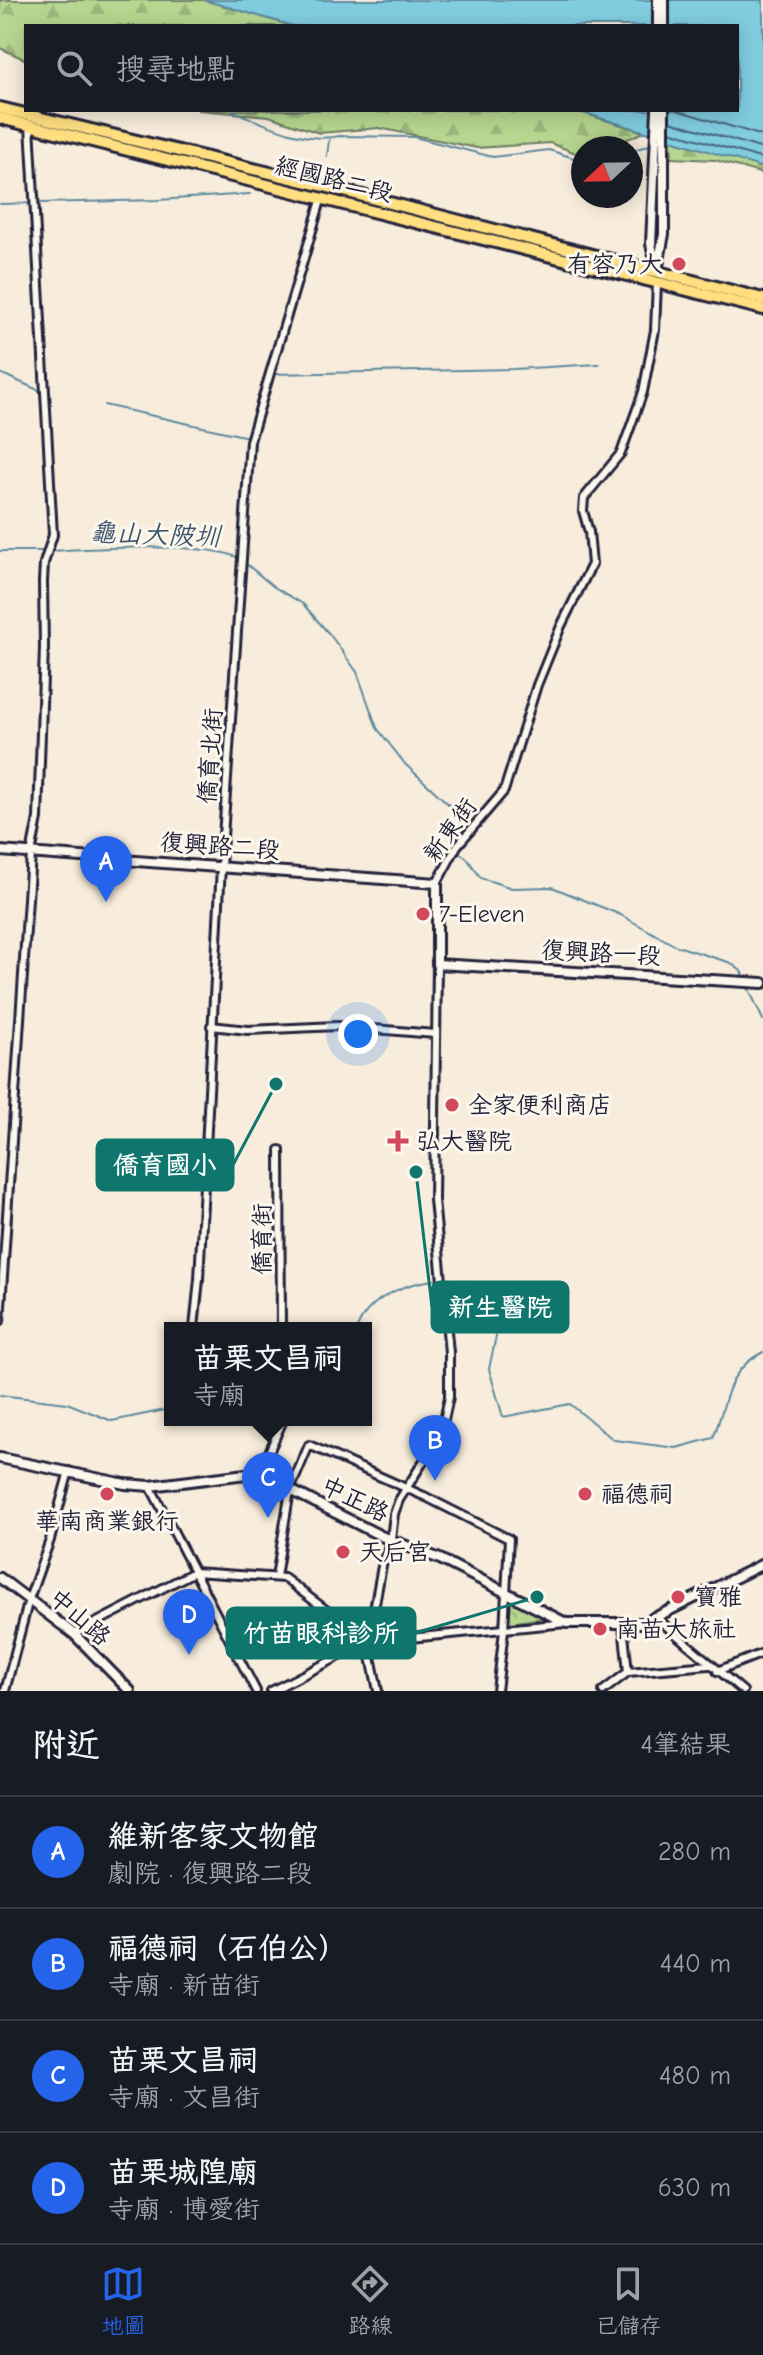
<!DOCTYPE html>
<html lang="zh-TW">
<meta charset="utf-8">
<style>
body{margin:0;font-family:"Comic Neue","LXGW WenKai TC",sans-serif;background:#242831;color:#f1f3f6}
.compass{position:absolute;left:571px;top:136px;width:72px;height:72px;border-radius:50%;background:#171b24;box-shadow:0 4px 20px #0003;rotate:248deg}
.you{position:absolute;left:358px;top:1034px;width:28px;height:28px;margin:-20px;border:6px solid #fff;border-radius:50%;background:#1a73e8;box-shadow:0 0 0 12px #1a73e833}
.badge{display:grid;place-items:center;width:52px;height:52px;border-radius:50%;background:#2563eb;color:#fff;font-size:26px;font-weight:700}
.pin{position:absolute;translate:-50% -66px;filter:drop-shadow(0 2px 4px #0008)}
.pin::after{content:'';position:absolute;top:42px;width:28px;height:24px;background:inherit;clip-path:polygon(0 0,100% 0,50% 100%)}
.popup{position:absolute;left:164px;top:1322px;width:208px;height:104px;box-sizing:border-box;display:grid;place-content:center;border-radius:0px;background:#171b24;filter:drop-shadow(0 2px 6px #0005);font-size:26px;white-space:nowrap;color:#9ea1a6}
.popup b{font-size:30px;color:#f1f3f6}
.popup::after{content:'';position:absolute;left:50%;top:100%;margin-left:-16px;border:16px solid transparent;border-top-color:#171b24}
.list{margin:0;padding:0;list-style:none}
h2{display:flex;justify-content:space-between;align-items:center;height:104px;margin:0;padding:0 32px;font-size:34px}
h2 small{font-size:26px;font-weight:400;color:#9ea1a6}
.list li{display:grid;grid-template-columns:52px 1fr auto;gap:24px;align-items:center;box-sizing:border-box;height:112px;padding:0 32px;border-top:2px solid #363941}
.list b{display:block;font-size:30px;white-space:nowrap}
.list p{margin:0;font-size:26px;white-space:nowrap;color:#9ea1a6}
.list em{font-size:26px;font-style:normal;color:#9ea1a6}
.icon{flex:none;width:44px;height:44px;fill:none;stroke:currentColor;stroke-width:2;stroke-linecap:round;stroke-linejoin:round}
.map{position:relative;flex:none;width:763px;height:1691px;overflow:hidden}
.search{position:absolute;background:#171b24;box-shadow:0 4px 20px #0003;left:24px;right:24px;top:24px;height:88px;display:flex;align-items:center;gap:20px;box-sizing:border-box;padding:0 28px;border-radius:0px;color:#9ea1a6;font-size:30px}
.sheet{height:552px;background:#171b24}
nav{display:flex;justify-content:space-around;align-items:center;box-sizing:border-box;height:112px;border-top:2px solid #363941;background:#171b24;font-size:22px;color:#9ea1a6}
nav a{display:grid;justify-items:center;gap:4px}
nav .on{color:#2563eb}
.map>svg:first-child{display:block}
.forest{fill:url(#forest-firs);stroke:#6c7c66;stroke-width:2}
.park{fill:url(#park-crowns);stroke:#6c7c66;stroke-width:2}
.water{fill:#81cde0;stroke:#5b899e;stroke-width:2}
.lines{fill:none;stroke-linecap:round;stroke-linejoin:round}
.shore{stroke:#48667d;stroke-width:2}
.stream{stroke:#5b899e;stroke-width:2}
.minor-casing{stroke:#22223b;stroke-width:12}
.tertiary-casing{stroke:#22223b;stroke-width:14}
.primary-casing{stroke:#22223b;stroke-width:16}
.minor{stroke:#fbf7ec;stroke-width:6}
.tertiary{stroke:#fbf7ec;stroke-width:8}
.primary{stroke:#ffdf80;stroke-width:10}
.poi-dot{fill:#d1495b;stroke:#fbf7ec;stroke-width:3}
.labels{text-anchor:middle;stroke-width:6;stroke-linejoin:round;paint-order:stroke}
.street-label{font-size:24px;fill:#22223b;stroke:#fbf7ec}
.poi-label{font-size:24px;fill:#22223b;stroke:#fbf7ec;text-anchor:start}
.water-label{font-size:26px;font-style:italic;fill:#3e556d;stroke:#fbf7ec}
.leader{fill:none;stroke:#0f766e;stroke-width:3}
.callout-dot{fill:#0f766e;stroke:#fbf7ec;stroke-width:3}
.callout{fill:#0f766e;stroke:#0f766e;stroke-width:3}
.callout-label{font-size:26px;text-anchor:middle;font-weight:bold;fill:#fff}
</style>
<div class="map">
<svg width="763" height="1691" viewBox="0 0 763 1691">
<defs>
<pattern id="forest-firs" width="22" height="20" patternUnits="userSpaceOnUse" patternTransform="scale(2)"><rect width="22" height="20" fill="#b7d790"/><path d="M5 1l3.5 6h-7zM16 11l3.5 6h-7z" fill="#9db87d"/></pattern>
<pattern id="park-crowns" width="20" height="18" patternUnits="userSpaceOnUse" patternTransform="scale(2)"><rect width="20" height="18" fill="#b7d790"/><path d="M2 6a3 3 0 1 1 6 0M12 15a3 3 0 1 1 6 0" fill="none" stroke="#9db87d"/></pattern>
</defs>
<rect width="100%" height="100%" fill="#f8eddc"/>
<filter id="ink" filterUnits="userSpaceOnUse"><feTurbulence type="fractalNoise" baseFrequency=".0125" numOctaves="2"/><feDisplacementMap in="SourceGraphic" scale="16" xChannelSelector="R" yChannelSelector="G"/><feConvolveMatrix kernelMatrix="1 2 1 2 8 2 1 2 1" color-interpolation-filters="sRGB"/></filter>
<g filter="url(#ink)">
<g class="forest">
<path d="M0,0h204l89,26h-267v34l-26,-12z"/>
<path d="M197,110h376l71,22 -37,16h-24v5l-5,1 -28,-11 -73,5 -98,-20 -60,5 -50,-17z"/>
<path d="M671,140l92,26v8l-48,-14 -43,-2z"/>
</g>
<path class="park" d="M510,1598l41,19 -42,6z"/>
<path class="water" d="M204,0h559v168l-189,-58h163v-84h-444z"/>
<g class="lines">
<g class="shore">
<path d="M676,110l87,26"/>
<path d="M670,121l93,28"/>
<path d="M670,131l93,28"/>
</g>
<g class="stream">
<path d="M231,110c33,14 73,34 109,26l74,1 79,20 56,-7 34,11"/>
<path d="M631,151l22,-7"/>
<path d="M327,156l2,-16"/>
<path d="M0,204l158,-4 92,-6"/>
<path d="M0,373l38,17"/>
<path d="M273,374l241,-5 85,-5"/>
<path d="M104,405l144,32"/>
<path d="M0,551h44"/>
<path d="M50,551c39,-2 159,-10 188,7"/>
<path d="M244,562l30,25 29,17 28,32 26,36 20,56 28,36 63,58"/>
<path d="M460,853l6,4 15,21 31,10 40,-1 69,28 53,30 57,18 10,8 4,8"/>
<path d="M747,985l16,35"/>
<path d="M357,1328c15,-38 72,-55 110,-46 14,4 26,15 35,26l-13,61 14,48 67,-13 44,36 62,8 37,-10c15,-36 11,-66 50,-86"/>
<path d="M0,1395l67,8 45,18 58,-12"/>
</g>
<defs>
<g id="minor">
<path d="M437,883l20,-37 47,-55 33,-106 24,-59 31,-62 -3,-32 -6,-21 1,-13 37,-45 22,-61 12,-62 2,-47"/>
<path d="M211,1026l37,4 90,-4 97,8"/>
<path d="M280,1150l1,178"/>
<path d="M0,1321l31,-467 7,-36 6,-170 -1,-66 1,-19 9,-28 -23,-410"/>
<path d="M194,1328l5,-49 22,-413 29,-425 72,-244"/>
<path d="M259,1475l24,-55"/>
<path d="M150,1486l106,205"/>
<path d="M276,1577l14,-87 19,-45 117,52 83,42 -5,91 -7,61"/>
<path d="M654,1616l89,75"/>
<path d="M623,1625l5,47"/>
<path d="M74,1634l120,-62 90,6 84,64"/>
<path d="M717,1671l46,-18"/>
<path d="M5,1691l24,-92 21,-59 19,-69"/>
<path d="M271,1691l97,-49 198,-19"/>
<path d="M378,1691l-10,-49 14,-76 9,-27 3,-25 5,-14 24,-38 21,-42 5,-23v-45l-15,-152 3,-236"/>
<path d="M603,1691l25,-19 81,-7"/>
</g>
<g id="tertiary">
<path d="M664,0v26"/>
<path d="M658,26v-26"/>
<path d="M658,266l6,-32v-124"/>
<path d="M657,271l-6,-27 6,-134"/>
<path d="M0,851l437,32v81l326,19"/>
<path d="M0,1458l125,26 25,2 96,-12 15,1 120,61 59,23 126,64h78l119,-59"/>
<path d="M0,1578l74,56 56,57"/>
</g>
<g id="primary">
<path d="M0,108l324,78 439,113"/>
<path d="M0,118l763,191"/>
</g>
</defs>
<use href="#minor" class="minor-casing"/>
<use href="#tertiary" class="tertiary-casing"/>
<use href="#primary" class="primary-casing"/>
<use href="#minor" class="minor"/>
<use href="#tertiary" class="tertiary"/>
<use href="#primary" class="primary"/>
</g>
</g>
<g class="poi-dot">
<circle cx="679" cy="264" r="8"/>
<circle cx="423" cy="914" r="8"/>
<circle cx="452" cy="1105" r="8"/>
<path d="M394 1129h8v8h8v8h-8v8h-8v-8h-8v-8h8z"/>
<circle cx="107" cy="1494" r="8"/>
<circle cx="585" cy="1494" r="8"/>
<circle cx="343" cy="1552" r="8"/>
<circle cx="678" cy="1597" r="8"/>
<circle cx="600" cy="1629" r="8"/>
</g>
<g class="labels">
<g class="street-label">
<text transform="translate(334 179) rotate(14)" y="8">經國路二段</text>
<text transform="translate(210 756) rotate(-86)" y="8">僑育北街</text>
<text transform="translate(450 830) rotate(-54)" y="8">新東街</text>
<text transform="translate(220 846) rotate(4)" y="8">復興路二段</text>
<text transform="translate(601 953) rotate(3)" y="8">復興路一段</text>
<text transform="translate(262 1239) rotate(-90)" y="8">僑育街</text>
<text transform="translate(355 1499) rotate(26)" y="8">中正路</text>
<text transform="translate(80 1617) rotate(41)" y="8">中山路</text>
</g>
<g class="poi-label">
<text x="663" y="272" text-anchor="end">有容乃大</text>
<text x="439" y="922">7-Eleven</text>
<text x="468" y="1113">全家便利商店</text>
<text x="416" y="1149">弘大醫院</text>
<text x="601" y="1502">福德祠</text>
<text x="107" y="1529" text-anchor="middle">華南商業銀行</text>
<text x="359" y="1560">天后宮</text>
<text x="694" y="1605">寶雅</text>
<text x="616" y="1637">南苗大旅社</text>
</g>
<g class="water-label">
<text transform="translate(155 534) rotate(2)" y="9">龜山大陂圳</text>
</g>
</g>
<path class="leader" d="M276 1084L233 1165M416 1172L432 1307M537 1597L415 1633"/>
<g class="callout-dot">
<circle cx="276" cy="1084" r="8"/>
<circle cx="416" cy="1172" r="8"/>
<circle cx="537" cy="1597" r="8"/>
</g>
<g class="callout">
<rect x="97" y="1140" width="136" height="50" rx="8"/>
<rect x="432" y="1282" width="136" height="50" rx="8"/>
<rect x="227" y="1608" width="188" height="50" rx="8"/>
</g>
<g class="callout-label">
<text x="165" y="1174">僑育國小</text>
<text x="500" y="1316">新生醫院</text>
<text x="321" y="1642">竹苗眼科診所</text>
</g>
</svg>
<svg class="compass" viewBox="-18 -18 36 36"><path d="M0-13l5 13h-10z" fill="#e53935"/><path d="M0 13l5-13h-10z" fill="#9ea1a6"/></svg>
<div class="you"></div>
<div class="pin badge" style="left:106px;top:902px">A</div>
<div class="pin badge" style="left:435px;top:1481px">B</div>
<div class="pin badge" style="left:268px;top:1518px">C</div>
<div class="popup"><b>苗栗文昌祠</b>寺廟</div>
<div class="pin badge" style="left:189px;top:1655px">D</div>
<div class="search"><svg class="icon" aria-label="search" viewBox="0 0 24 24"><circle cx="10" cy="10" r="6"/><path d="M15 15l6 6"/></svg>搜尋地點</div>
</div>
<section class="sheet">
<h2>附近<small>4筆結果</small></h2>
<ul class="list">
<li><span class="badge">A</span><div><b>維新客家文物館</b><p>劇院 · 復興路二段</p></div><em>280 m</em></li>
<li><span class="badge">B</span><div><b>福德祠（石伯公）</b><p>寺廟 · 新苗街</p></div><em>440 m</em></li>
<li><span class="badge">C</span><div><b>苗栗文昌祠</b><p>寺廟 · 文昌街</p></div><em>480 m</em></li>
<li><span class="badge">D</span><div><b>苗栗城隍廟</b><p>寺廟 · 博愛街</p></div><em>630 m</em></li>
</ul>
</section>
<nav>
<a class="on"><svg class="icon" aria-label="map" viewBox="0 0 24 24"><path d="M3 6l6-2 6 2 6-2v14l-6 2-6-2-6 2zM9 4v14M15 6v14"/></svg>地圖</a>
<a><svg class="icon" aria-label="directions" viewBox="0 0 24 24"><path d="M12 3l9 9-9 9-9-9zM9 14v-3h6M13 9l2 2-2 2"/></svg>路線</a>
<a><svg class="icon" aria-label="saved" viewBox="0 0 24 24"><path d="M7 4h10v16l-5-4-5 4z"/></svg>已儲存</a>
</nav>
